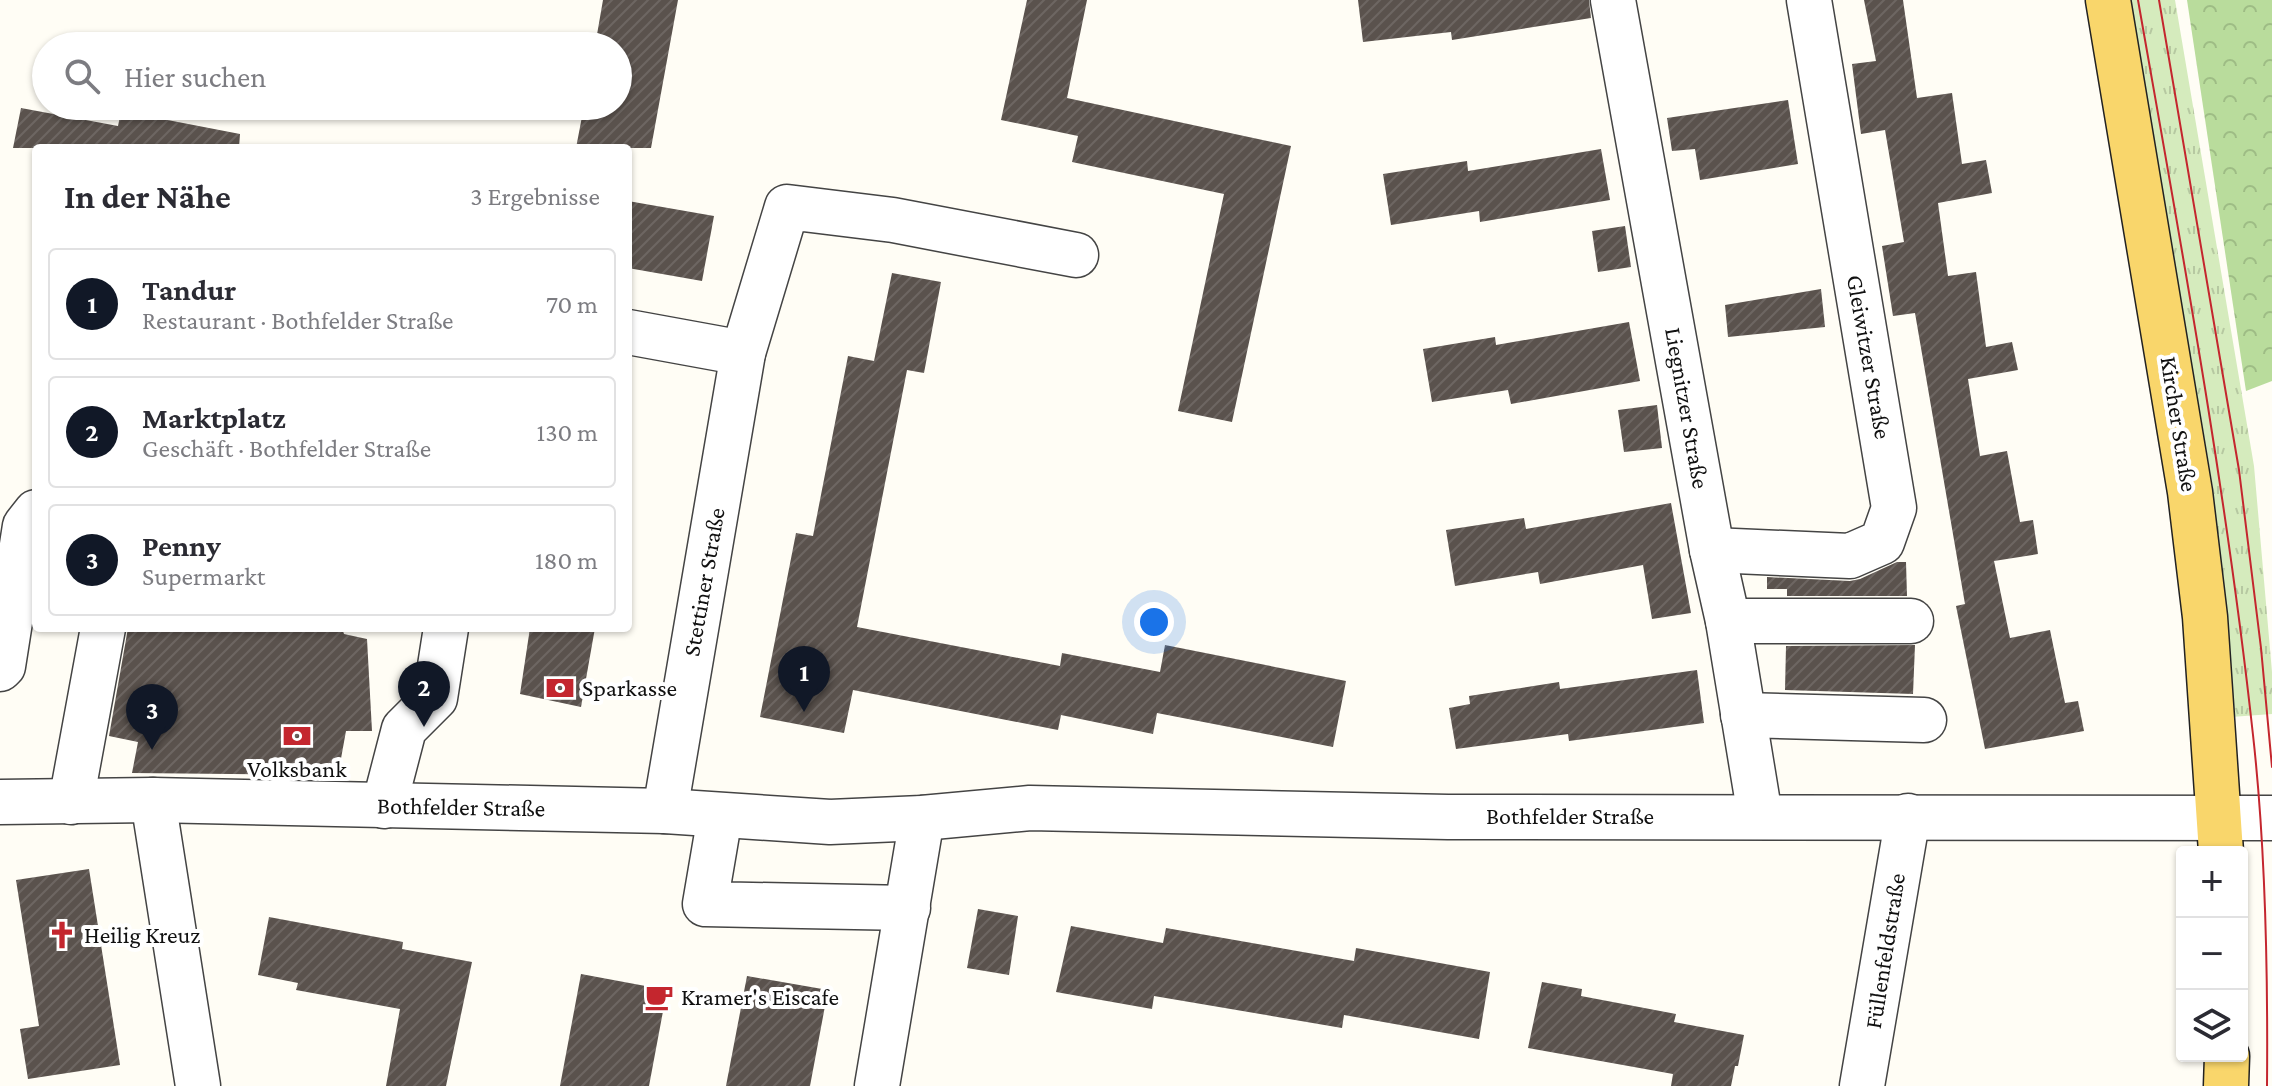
<!DOCTYPE html>
<html lang="de">
<meta charset="utf-8">
<style>
body{margin:0;font-family:"Crimson Pro",serif;background:#f2f2f3;color:#2b2b33}
.controls{position:absolute;right:24px;bottom:24px;display:grid;overflow:hidden;border-radius:8px;box-shadow:0 2px 6px #0004}
.controls button{width:72px;height:72px;display:grid;place-items:center;padding:0;border:0;border-bottom:2px solid #e1e1e2;background:#fff;color:#2b2b33;font:40px sans-serif}
.you{position:absolute;left:1154px;top:622px;width:28px;height:28px;margin:-20px;border:6px solid #fff;border-radius:50%;background:#1a73e8;box-shadow:0 0 0 12px #1a73e833}
.badge{display:grid;place-items:center;width:52px;height:52px;border-radius:50%;background:#111827;color:#fff;font-size:26px;font-weight:700}
.pin{position:absolute;translate:-50% -66px;filter:drop-shadow(0 2px 4px #0008)}
.pin::after{content:'';position:absolute;top:42px;width:28px;height:24px;background:inherit;clip-path:polygon(0 0,100% 0,50% 100%)}
.list{margin:0;padding:0;list-style:none}
h2{display:flex;justify-content:space-between;align-items:center;height:104px;margin:0;padding:0 32px;font-size:34px}
h2 small{font-size:26px;font-weight:400;color:#7c7c81}
.list li{display:grid;grid-template-columns:52px 1fr auto;gap:24px;align-items:center;box-sizing:border-box;height:112px;margin:0 16px 16px;padding:0 16px;border:2px solid #e1e1e2;border-radius:8px}
.list b{display:block;font-size:30px;white-space:nowrap}
.list p{margin:0;font-size:26px;white-space:nowrap;color:#7c7c81}
.list em{font-size:26px;font-style:normal;color:#7c7c81}
.icon{flex:none;width:44px;height:44px;fill:none;stroke:currentColor;stroke-width:2;stroke-linecap:round;stroke-linejoin:round}
.map{position:relative;flex:none;width:2272px;height:1086px;overflow:hidden}
.search{position:absolute;background:#fff;box-shadow:0 2px 6px #0004;left:32px;top:32px;width:600px;height:88px;display:flex;align-items:center;gap:20px;box-sizing:border-box;padding:0 28px;border-radius:44px;color:#7c7c81;font-size:30px}
.panel{position:absolute;background:#fff;box-shadow:0 2px 6px #0004;left:32px;top:144px;width:600px;height:488px;border-radius:8px}
.map>svg:first-child{display:block}
.grass{fill:url(#grass-tufts)}
.forest{fill:url(#forest-crowns)}
.building{fill:url(#building-hatch)}
.lines{fill:none;stroke-linecap:round;stroke-linejoin:round}
.minor-casing{stroke:#444;stroke-width:47}
.major-casing{stroke:#222;stroke-width:47}
.minor{stroke:#fff;stroke-width:44}
.major{stroke:#f9d66b;stroke-width:44}
.tram{stroke:#c4262e;stroke-width:2}
.labels{text-anchor:middle;stroke-width:8;stroke-linejoin:round;paint-order:stroke}
.street-label{font-size:24px;fill:#111;stroke:#fff}
.poi-label{font-size:24px;fill:#111;stroke:#fff;text-anchor:start}
</style>
<div class="map">
<svg width="2272" height="1086" viewBox="0 0 2272 1086">
<defs>
<pattern id="grass-tufts" width="24" height="20" patternUnits="userSpaceOnUse" patternTransform="scale(2)"><rect width="24" height="20" fill="#d5ebbd"/><path d="M3 7l-1-3M5 7V3M7 7l1-3M15 17l-1-3M17 17v-4M19 17l1-3" fill="none" stroke="#b6c8a1"/></pattern>
<pattern id="forest-crowns" width="20" height="18" patternUnits="userSpaceOnUse" patternTransform="scale(2)"><rect width="20" height="18" fill="#b9dc9c"/><path d="M2 6a3 3 0 1 1 6 0M12 15a3 3 0 1 1 6 0" fill="none" stroke="#9ebc85"/></pattern>
<pattern id="building-hatch" width="6" height="6" patternUnits="userSpaceOnUse" patternTransform="scale(2)"><rect width="6" height="6" fill="#5a524d"/><path d="M-1 1l2-2M0 6l6-6M5 7l2-2" fill="none" stroke="#6d6662"/></pattern>
</defs>
<rect width="100%" height="100%" fill="#fffdf5"/>
<path class="grass" d="M2129,0h46l79,466 18,206v42l-41,3 -18,-229z"/>
<path class="forest" d="M2187,0h85v381l-26,10z"/>
<g class="building">
<path d="M603,0h75l-27,148h-75l8,-42h34v-60h-23z"/>
<path d="M1027,0h60l-20,98 224,48 -59,276 -54,-11 46,-217 -152,-32 6,-26 -77,-16z"/>
<path d="M1358,0h231l2,18 -139,22 -1,-8 -88,10z"/>
<path d="M1864,0h39l14,98 35,-5 10,71 24,-4 6,33 -54,10 10,73 28,-4 10,75 26,-5 6,28 -50,9 12,77 27,-5 13,71 13,-2 5,34 -44,7 16,77 40,-8 15,73 13,-2 6,30 -99,18 -29,-143 9,-2 -50,-291 -22,3 -11,-70 22,-4 -19,-112 -24,4 -9,-70 24,-3z"/>
<path d="M1788,100l10,64 -98,16 -5,-31 -23,2 -5,-33z"/>
<path d="M21,108l97,18 3,-15 119,23 -1,14h-226z"/>
<path d="M1601,149l9,51 -130,22 -1,-11 -88,14 -8,-51 84,-13 1,10z"/>
<path d="M628,201l86,15 -12,65 -74,-13z"/>
<path d="M1625,226l6,41 -33,5 -6,-41z"/>
<path d="M892,273l49,9 -17,91 -17,-3 -50,257 203,39 2,-13 98,19 5,-27 181,36 -13,66 -176,-34 -4,21 -92,-19 -3,15 -205,-40 -9,43 -84,-16 36,-184 17,3 35,-180 26,5z"/>
<path d="M1821,289l4,38 -97,10 -3,-32z"/>
<path d="M1629,322l11,59 -129,23 -3,-14 -76,12 -9,-53 72,-12 1,8z"/>
<path d="M1657,405l5,43 -38,4 -6,-42z"/>
<path d="M1671,503l20,110 -39,6 -9,-54 -103,19 -2,-12 -83,14 -9,-56 78,-12 2,11z"/>
<path d="M1897,562h9l1,34h-120v-7h-20v-12l83,4 10,-2z"/>
<path d="M128,628h214l2,6 23,5 5,92h-26l-8,44 -206,-2 6,-31 -29,-6z"/>
<path d="M530,628h65l-14,79 -61,-13z"/>
<path d="M1915,645l-2,49 -128,-4 1,-44z"/>
<path d="M1697,670l7,53 -135,18 -1,-7 -112,15 -7,-41 21,-4 -1,-8 90,-14 1,7z"/>
<path d="M89,869l31,196 -92,14 -8,-50 19,-3 -23,-146z"/>
<path d="M978,909l40,7 -9,59 -42,-7z"/>
<path d="M269,917l134,25 -1,7 70,13 -26,124h-60l14,-77 -104,-19 2,-7 -40,-8z"/>
<path d="M1071,926l92,17 3,-15 188,33 2,-13 134,24 -11,67 -135,-24 -2,13 -188,-32 -2,13 -96,-17z"/>
<path d="M581,974l86,16 -18,96h-89z"/>
<path d="M747,976l81,14 -18,96h-84z"/>
<path d="M1542,982l40,7 -1,7 95,18 -2,8 70,13 -6,31h-3l-4,20h-60l2,-12 -145,-26z"/>
</g>
<g class="lines">
<defs>
<g id="minor">
<path d="M1613,0l99,550 16,71 32,195"/>
<path d="M628,332l115,21"/>
<path d="M1712,550l138,6 32,-14 12,-34 -85,-508"/>
<path d="M1728,621h183"/>
<path d="M0,669l3,-3 22,-140 11,-14"/>
<path d="M1743,715l181,5"/>
<path d="M153,800l45,286"/>
<path d="M0,802l153,-2 512,11 165,11 92,-4 108,-10 418,9 824,1"/>
<path d="M71,802l32,-174"/>
<path d="M384,806l20,-77 31,-31 11,-70"/>
<path d="M665,811l78,-458 44,-146 106,13 183,35"/>
<path d="M720,816l-15,88 203,4"/>
<path d="M877,1086l45,-268"/>
<path d="M1862,1086l46,-270"/>
</g>
<g id="major">
<path d="M2108,0l82,492 15,125 16,235"/>
<path d="M2226,1086l1,-30"/>
</g>
</defs>
<use href="#minor" class="minor-casing"/>
<use href="#major" class="major-casing"/>
<use href="#minor" class="minor"/>
<use href="#major" class="major"/>
<g class="tram">
<path d="M2138,0c43,245 88,488 115,735 13,116 15,235 14,351"/>
<path d="M2159,0l80,470 22,178 11,119"/>
</g>
</g>
<defs>
<symbol id="bank-bare" viewBox="-9 -9 18 18"><path d="M-6-4H6V4H-6ZM0-2.3a2.3 2.3 0 1 0 0 4.6a2.3 2.3 0 1 0 0-4.6Z" fill="#c4262e" stroke="#fff" stroke-width="2.5" paint-order="stroke"/></symbol>
<symbol id="church-bare" viewBox="-9 -9 18 18"><path d="M-1.2-6h2.4v3.5h3.3v2.4h-3.3V6h-2.4V-.1h-3.3v-2.4h3.3Z" fill="#c4262e" stroke="#fff" stroke-width="2.5" paint-order="stroke"/></symbol>
<symbol id="cafe-bare" viewBox="-9 -9 18 18"><path d="M-5.5-4.5H6V0H3Q3 3.5 0 3.5H-2.5Q-5.5 3.5-5.5 0ZM3-3.2v2h1.7v-2ZM-6 4.5H4V6H-6Z" fill="#c4262e" stroke="#fff" stroke-width="2.5" paint-order="stroke"/></symbol>
</defs>
<g fill-rule="evenodd">
<use href="#bank-bare" x="540" y="668" width="40" height="40"/>
<use href="#bank-bare" x="277" y="716" width="40" height="40"/>
<use href="#church-bare" x="42" y="915" width="40" height="40"/>
<use href="#cafe-bare" x="639" y="977" width="40" height="40"/>
</g>
<g class="labels">
<g class="street-label">
<text transform="translate(1869 357) rotate(80)" y="8">Gleiwitzer Straße</text>
<text transform="translate(1687 408) rotate(80)" y="8">Liegnitzer Straße</text>
<text transform="translate(2179 424) rotate(81)" y="8">Kircher Straße</text>
<text transform="translate(704 582) rotate(-80)" y="8">Stettiner Straße</text>
<text transform="translate(461 807) rotate(1)" y="8">Bothfelder Straße</text>
<text x="1570" y="824">Bothfelder Straße</text>
<text transform="translate(1885 951) rotate(-81)" y="8">Füllenfeldstraße</text>
</g>
<g class="poi-label">
<text x="582" y="696">Sparkasse</text>
<text x="297" y="777" text-anchor="middle">Volksbank</text>
<text x="84" y="943">Heilig Kreuz</text>
<text x="681" y="1005">Kramer's Eiscafe</text>
</g>
</g>
</svg>
<div class="controls">
<button>+</button>
<button>−</button>
<button><svg class="icon" aria-label="layers" viewBox="0 0 24 24"><path d="M12 4l9 5-9 5-9-5zM3 14l9 5 9-5"/></svg></button>
</div>
<div class="you"></div>
<div class="pin badge" style="left:804px;top:712px">1</div>
<div class="pin badge" style="left:424px;top:727px">2</div>
<div class="pin badge" style="left:152px;top:750px">3</div>
<div class="search"><svg class="icon" aria-label="search" viewBox="0 0 24 24"><circle cx="10" cy="10" r="6"/><path d="M15 15l6 6"/></svg>Hier suchen</div>
<section class="panel">
<h2>In der Nähe<small>3 Ergebnisse</small></h2>
<ul class="list">
<li><span class="badge">1</span><div><b>Tandur</b><p>Restaurant · Bothfelder Straße</p></div><em>70 m</em></li>
<li><span class="badge">2</span><div><b>Marktplatz</b><p>Geschäft · Bothfelder Straße</p></div><em>130 m</em></li>
<li><span class="badge">3</span><div><b>Penny</b><p>Supermarkt</p></div><em>180 m</em></li>
</ul>
</section>
</div>
